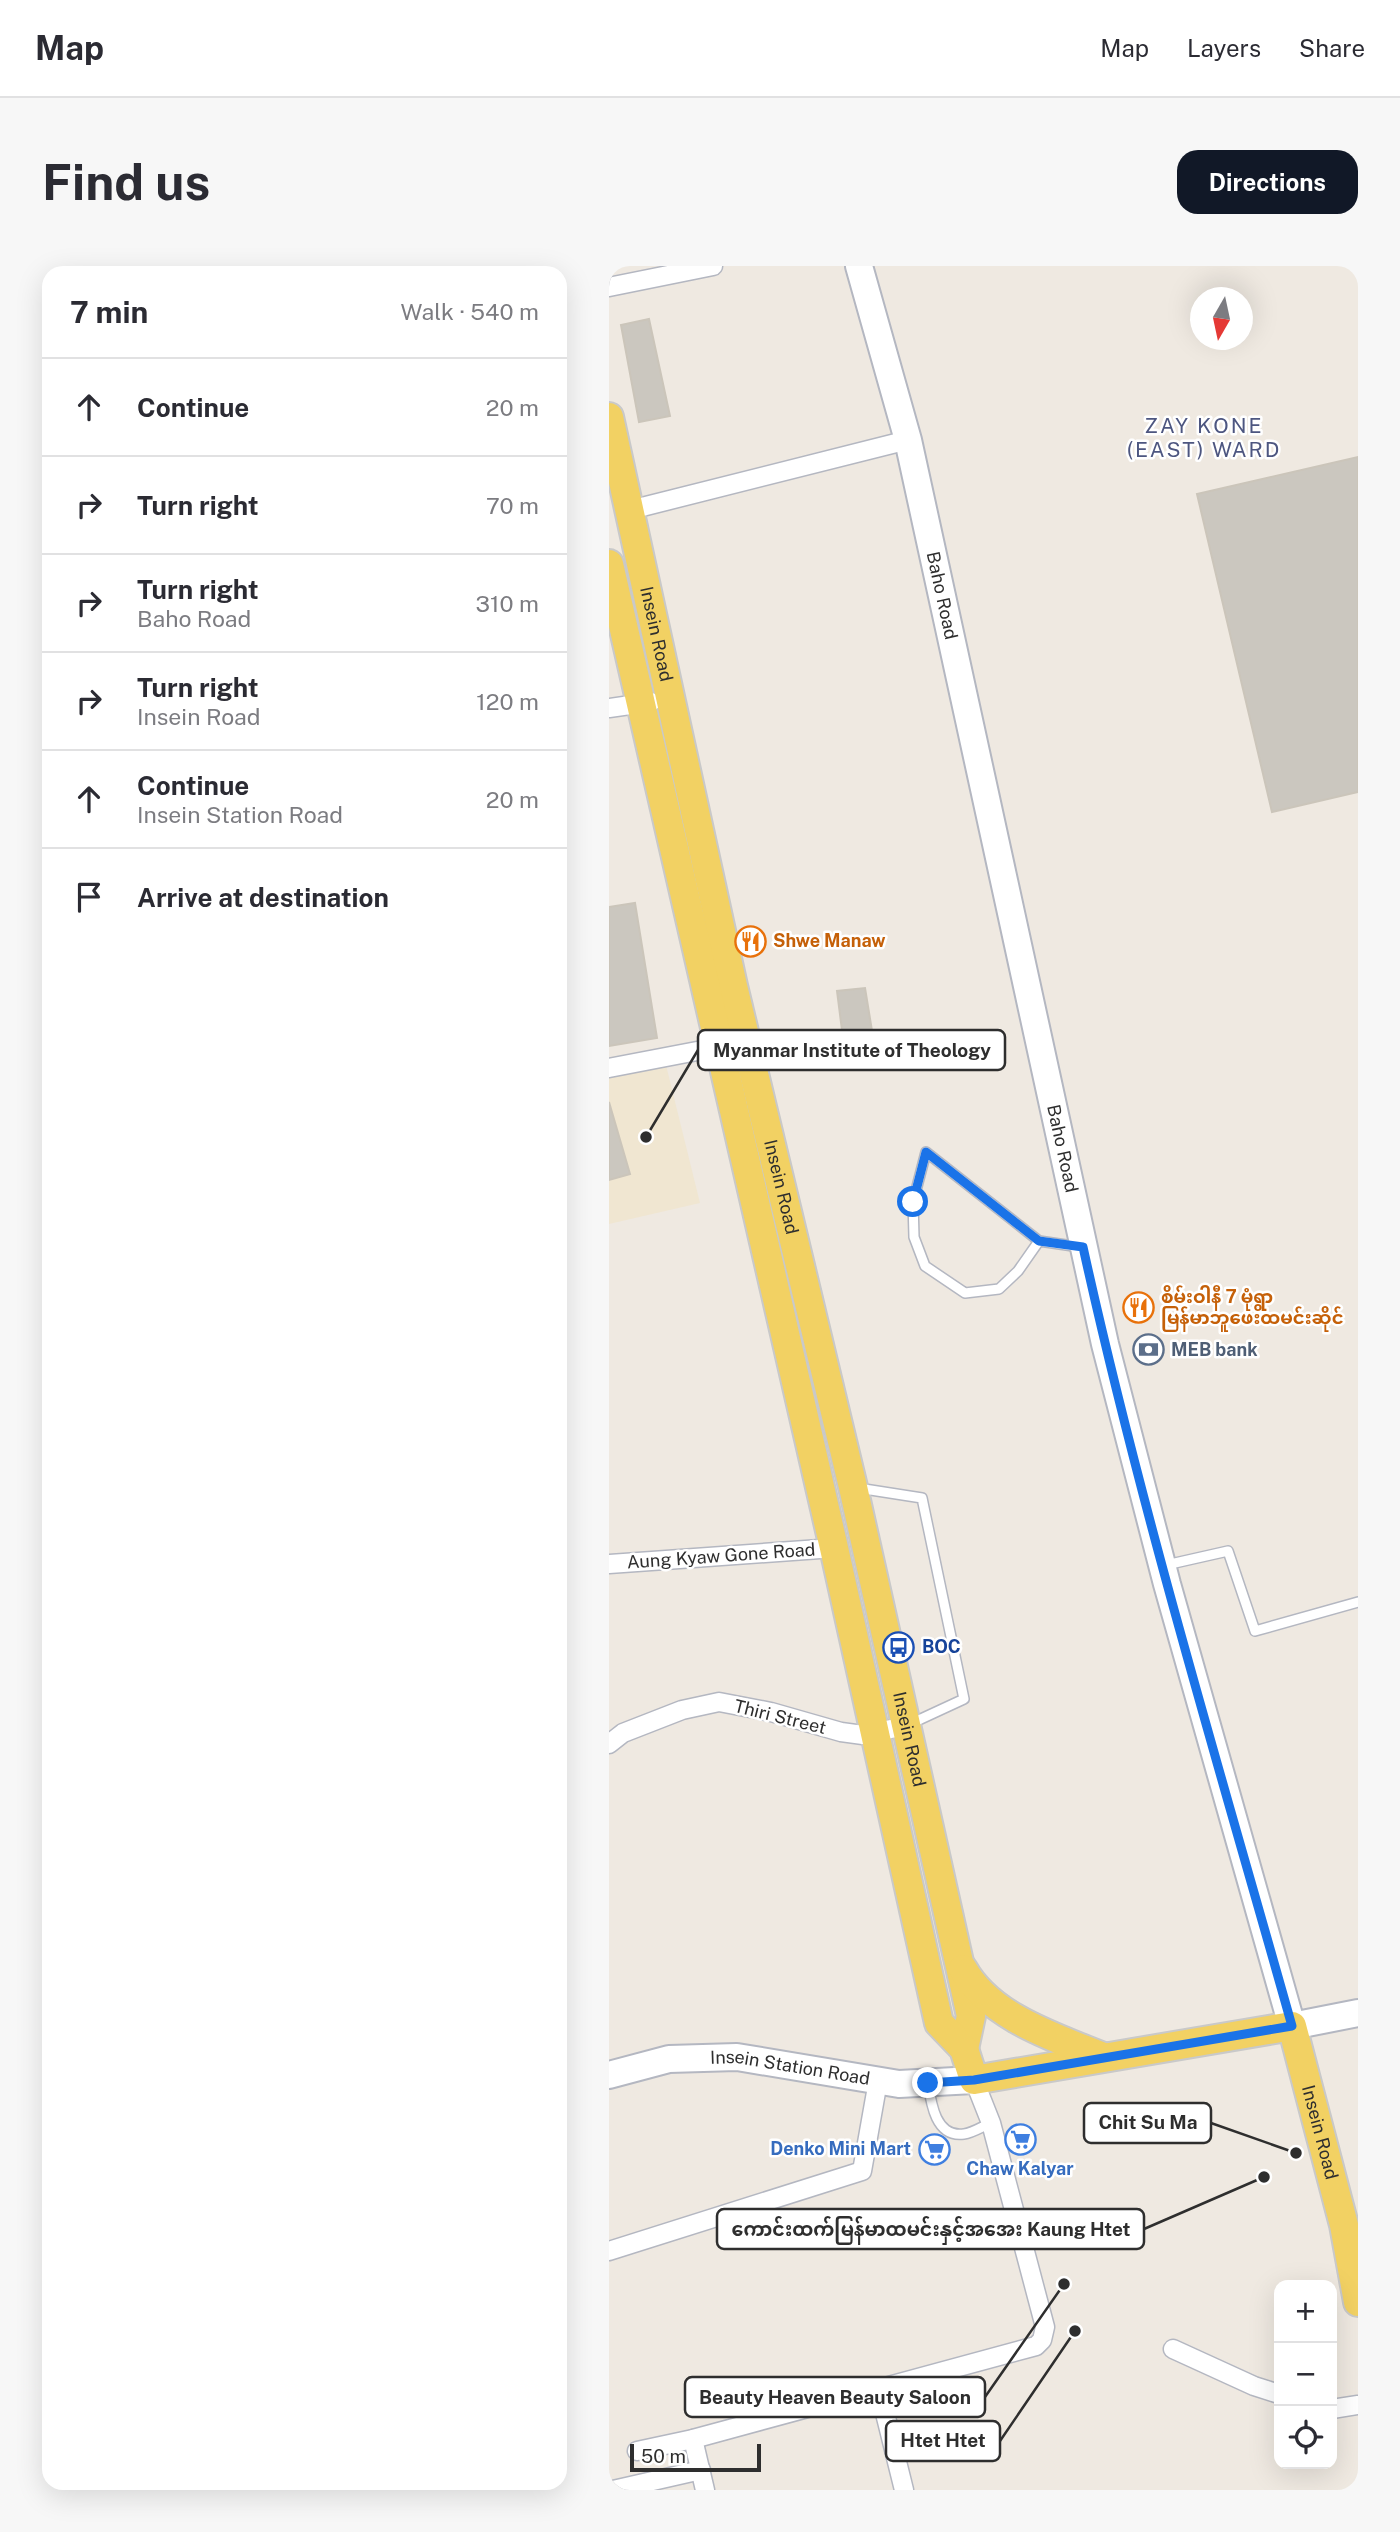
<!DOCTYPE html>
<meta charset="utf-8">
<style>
body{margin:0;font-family:"Public Sans","Noto Sans Myanmar",sans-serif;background:#f7f7f7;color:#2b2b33}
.controls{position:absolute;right:21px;bottom:21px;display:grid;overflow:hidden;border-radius:14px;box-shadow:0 7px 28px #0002}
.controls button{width:63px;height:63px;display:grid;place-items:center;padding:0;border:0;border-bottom:2px solid #e1e1e2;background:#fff;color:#2b2b33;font:35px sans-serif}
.compass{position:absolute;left:581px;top:21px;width:63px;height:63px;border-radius:50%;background:#fff;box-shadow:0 7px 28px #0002;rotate:189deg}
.scale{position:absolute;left:21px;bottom:18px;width:131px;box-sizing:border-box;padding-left:7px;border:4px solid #2e2e2e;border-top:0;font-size:19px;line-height:24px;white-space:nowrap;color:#2e2e2e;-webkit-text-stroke:5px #fff;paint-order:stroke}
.stop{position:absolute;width:21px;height:21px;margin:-16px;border:5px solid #1a73e8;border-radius:50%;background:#fff}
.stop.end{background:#1a73e8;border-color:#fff;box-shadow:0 2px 7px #0008}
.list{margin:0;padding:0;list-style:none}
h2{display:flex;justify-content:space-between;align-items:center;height:91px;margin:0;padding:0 28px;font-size:30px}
h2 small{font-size:23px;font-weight:400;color:#7c7c81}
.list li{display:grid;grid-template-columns:46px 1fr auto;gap:21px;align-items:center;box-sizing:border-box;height:98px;padding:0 28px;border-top:2px solid #e1e1e2}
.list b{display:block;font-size:26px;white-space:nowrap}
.list p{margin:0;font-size:23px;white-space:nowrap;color:#7c7c81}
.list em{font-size:23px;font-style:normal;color:#7c7c81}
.icon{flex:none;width:38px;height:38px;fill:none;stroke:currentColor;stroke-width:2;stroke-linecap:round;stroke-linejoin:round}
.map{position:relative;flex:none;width:749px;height:2224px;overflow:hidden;border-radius:21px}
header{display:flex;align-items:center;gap:42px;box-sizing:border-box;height:98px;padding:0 35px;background:#fff;border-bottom:2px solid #e1e1e2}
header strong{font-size:33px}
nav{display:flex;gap:38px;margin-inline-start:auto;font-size:24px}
.intro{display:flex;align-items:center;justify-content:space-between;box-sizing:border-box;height:168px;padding:0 42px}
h1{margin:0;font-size:49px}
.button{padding:18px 32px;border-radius:21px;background:#111827;color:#fff;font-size:24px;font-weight:700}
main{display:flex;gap:42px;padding:0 42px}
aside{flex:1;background:#fff;border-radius:21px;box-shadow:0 7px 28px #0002}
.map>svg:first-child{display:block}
.education{fill:#f0e6d1}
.building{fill:#cbc7bf;stroke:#cbc5ba;stroke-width:2}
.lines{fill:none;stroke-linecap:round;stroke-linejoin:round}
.lane-casing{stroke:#b4b7c1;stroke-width:12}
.street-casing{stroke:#b4b7c1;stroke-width:21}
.secondary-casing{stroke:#b4b7c1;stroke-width:30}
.primary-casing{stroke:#c9c9c9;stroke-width:32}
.lane{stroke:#fff;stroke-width:9}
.street{stroke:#fff;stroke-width:18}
.secondary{stroke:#fff;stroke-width:26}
.primary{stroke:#f2d163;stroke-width:28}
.route{stroke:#1a73e8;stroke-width:9}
.labels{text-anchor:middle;stroke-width:5;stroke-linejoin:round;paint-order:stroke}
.street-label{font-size:18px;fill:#2e2e2e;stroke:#fff}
.food-label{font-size:18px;font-weight:bold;fill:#c56008;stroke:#fff;text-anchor:start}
.service-label{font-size:18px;font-weight:bold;fill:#4e5e75;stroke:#fff;text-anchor:start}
.transit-label{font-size:18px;font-weight:bold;fill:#164399;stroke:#fff;text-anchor:start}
.shop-label{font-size:18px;font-weight:bold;fill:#366cbe;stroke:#fff;text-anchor:end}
.quarter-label{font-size:21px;letter-spacing:2px;fill:#4d5680;stroke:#fff}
.leader{fill:none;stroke:#2e2e2e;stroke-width:2.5}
.callout-dot{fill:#2e2e2e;stroke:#fff;stroke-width:2.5}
.callout{fill:#fff;stroke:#2e2e2e;stroke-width:2.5}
.callout-label{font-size:19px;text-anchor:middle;font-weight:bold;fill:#2e2e2e}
</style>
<header>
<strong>Map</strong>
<nav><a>Map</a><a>Layers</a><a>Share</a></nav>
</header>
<div class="intro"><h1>Find us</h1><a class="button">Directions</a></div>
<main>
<aside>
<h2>7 min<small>Walk · 540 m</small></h2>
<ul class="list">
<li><svg class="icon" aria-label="ahead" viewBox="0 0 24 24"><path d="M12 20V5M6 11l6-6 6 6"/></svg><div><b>Continue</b></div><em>20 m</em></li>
<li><svg class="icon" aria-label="right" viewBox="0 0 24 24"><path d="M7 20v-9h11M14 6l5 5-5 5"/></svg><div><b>Turn right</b></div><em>70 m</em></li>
<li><svg class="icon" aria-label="right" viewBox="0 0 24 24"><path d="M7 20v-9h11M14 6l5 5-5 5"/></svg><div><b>Turn right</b><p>Baho Road</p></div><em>310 m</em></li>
<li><svg class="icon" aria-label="right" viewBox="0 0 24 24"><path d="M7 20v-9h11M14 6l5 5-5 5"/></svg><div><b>Turn right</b><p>Insein Road</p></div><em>120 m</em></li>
<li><svg class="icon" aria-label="ahead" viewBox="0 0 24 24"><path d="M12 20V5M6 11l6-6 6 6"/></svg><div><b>Continue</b><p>Insein Station Road</p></div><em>20 m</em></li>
<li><svg class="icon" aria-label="arrive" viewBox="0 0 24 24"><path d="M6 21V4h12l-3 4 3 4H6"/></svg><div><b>Arrive at destination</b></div></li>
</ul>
</aside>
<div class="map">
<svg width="749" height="2224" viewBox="0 0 749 2224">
<rect width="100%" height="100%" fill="#efe9e1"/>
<path class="education" d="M55,791l36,146 -91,21v-153z"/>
<g class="building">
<path d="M40,53l21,97 -31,6 -18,-97z"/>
<path d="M749,191v335l-86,20 -75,-318z"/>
<path d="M26,637l22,135 -48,8v-139z"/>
<path d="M256,722l9,55 -30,3 -7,-55z"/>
<path d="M0,836l21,72 -21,6z"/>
</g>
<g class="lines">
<defs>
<g id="lane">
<path d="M430,975l-21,30 -19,18 -34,4 -40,-27 -11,-29 -1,-35 13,-50 113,89 41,6"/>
<path d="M249,1222l64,10 42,201 -54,25"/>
<path d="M557,1299l62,-14 27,80 103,-29"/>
<path d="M319,1817c3,21 8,55 36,51 9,-1 19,-8 27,-11"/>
</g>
<g id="street">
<path d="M0,21l104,-21"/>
<path d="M21,244l278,-70"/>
<path d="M0,442l42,-6"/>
<path d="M0,802l109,-21"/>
<path d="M0,1298l225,-16"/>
<path d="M0,1478l14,-11 59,-23 37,-8 52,10 70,20 22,3 42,-9"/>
<path d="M0,1985l253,-80 16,-90"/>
<path d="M564,2083l81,37 25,8"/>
<path d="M270,2123l25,101"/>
<path d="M723,2143l26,-4"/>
<path d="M84,2173l12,51"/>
<path d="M28,2185l56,-12 343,-93 6,-6 3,-13 -54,-204 -17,-43"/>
<path d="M4,2224l88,-20"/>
</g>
<g id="secondary">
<path id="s1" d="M250,0l49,174 197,904 62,240 125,442 66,-13"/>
<path id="s2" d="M0,1809l60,-16 68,-2 162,27 75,-4"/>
</g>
<g id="primary">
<path id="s3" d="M0,151l124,569 120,501 118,529 -7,33"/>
<path id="s4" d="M0,298l225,984 105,475 25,26 10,31 318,-54 52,199 14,77"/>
<path d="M354,1703c27,48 91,68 140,88"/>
</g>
</defs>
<use href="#lane" class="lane-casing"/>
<use href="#street" class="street-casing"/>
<use href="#secondary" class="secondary-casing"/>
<use href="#primary" class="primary-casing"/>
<use href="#lane" class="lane"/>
<use href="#street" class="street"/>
<use href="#secondary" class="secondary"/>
<use href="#primary" class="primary"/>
</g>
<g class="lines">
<path class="route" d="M304,936l13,-50 113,89 44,6c58,263 136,520 209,779l-318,54 -46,3"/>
</g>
<defs>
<symbol id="restaurant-ring" viewBox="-11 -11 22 22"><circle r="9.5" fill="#fff" stroke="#e8710a" stroke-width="1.5"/><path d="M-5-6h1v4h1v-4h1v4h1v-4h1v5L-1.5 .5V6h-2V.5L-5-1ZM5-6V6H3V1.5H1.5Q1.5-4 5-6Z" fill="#e8710a"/></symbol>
<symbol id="bank-ring" viewBox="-11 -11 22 22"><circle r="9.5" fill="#fff" stroke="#5c6f8a" stroke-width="1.5"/><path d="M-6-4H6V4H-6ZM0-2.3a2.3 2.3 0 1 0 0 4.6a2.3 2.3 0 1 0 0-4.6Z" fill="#5c6f8a"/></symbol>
<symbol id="bus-ring" viewBox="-11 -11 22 22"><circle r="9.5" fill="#fff" stroke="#1a4fb4" stroke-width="1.5"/><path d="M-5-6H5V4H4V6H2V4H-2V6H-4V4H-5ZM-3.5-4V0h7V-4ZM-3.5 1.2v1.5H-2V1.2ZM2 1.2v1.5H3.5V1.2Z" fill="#1a4fb4"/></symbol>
<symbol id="supermarket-ring" viewBox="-11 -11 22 22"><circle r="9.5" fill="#fff" stroke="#3f7fe0" stroke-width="1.5"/><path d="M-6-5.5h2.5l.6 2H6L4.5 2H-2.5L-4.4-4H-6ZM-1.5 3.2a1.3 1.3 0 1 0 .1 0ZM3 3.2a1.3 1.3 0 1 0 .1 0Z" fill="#3f7fe0"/></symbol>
</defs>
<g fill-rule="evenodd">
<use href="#restaurant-ring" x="124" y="658" width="35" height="35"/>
<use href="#restaurant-ring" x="512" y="1024" width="35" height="35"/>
<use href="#bank-ring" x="522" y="1066" width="35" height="35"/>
<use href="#bus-ring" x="272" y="1364" width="35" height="35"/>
<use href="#supermarket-ring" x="394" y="1856" width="35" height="35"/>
<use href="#supermarket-ring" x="308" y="1866" width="35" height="35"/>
</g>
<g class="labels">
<g class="street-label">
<text dy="6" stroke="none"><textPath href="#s1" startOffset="340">Baho Road</textPath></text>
<text dy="6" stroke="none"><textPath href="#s3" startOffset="222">Insein Road</textPath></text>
<text dy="6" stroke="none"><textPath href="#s1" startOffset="906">Baho Road</textPath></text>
<text dy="6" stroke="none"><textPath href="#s3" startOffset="789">Insein Road</textPath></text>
<text transform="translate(112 1290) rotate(-4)" y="6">Aung Kyaw Gone Road</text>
<text transform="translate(171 1451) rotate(14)" y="6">Thiri Street</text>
<text dy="6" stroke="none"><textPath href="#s3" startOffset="1356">Insein Road</textPath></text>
<text dy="6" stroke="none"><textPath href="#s2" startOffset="184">Insein Station Road</textPath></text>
<text dy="6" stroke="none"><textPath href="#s4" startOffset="1997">Insein Road</textPath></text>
</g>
<g class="food-label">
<text x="164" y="681">Shwe Manaw</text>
<text x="552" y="1037">စိမ်းဝါနီ 7 မုံရွာ<tspan x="552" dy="21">မြန်မာဘူဖေးထမင်းဆိုင်</tspan></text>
</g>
<g class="service-label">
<text x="562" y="1090">MEB bank</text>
</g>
<g class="transit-label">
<text x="313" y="1387">BOC</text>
</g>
<g class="shop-label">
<text x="302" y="1889">Denko Mini Mart</text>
<text x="411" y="1909" text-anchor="middle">Chaw Kalyar</text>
</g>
<g class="quarter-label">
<text x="595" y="167">ZAY KONE<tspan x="595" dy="24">(EAST) WARD</tspan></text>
</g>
</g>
<path class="leader" d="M37 871L89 784M687 1887L602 1857M655 1911L535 1963M455 2018L376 2131M466 2065L391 2175"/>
<g class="callout-dot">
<circle cx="37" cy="871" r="7"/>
<circle cx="687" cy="1887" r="7"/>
<circle cx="655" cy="1911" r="7"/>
<circle cx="455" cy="2018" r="7"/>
<circle cx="466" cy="2065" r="7"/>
</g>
<g class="callout">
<rect x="89" y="764" width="307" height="40" rx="7"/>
<rect x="475" y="1837" width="127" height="40" rx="7"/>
<rect x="108" y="1943" width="427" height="40" rx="7"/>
<rect x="76" y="2111" width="300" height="40" rx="7"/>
<rect x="277" y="2155" width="114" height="40" rx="7"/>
</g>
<g class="callout-label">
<text x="243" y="791">Myanmar Institute of Theology</text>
<text x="539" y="1863">Chit Su Ma</text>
<text x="322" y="1970">ကောင်းထက်မြန်မာထမင်းနှင့်အအေး Kaung Htet</text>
<text x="226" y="2138">Beauty Heaven Beauty Saloon</text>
<text x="334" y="2181">Htet Htet</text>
</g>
</svg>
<div class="controls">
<button>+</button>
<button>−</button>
<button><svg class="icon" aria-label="locate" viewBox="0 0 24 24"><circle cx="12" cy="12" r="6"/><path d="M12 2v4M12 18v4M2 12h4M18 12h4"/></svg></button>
</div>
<svg class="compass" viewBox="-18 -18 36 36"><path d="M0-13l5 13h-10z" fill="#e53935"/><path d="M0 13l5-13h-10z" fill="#7c7c81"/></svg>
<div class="scale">50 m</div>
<div class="stop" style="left:304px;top:936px"></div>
<div class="stop end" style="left:319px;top:1817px"></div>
</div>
</main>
